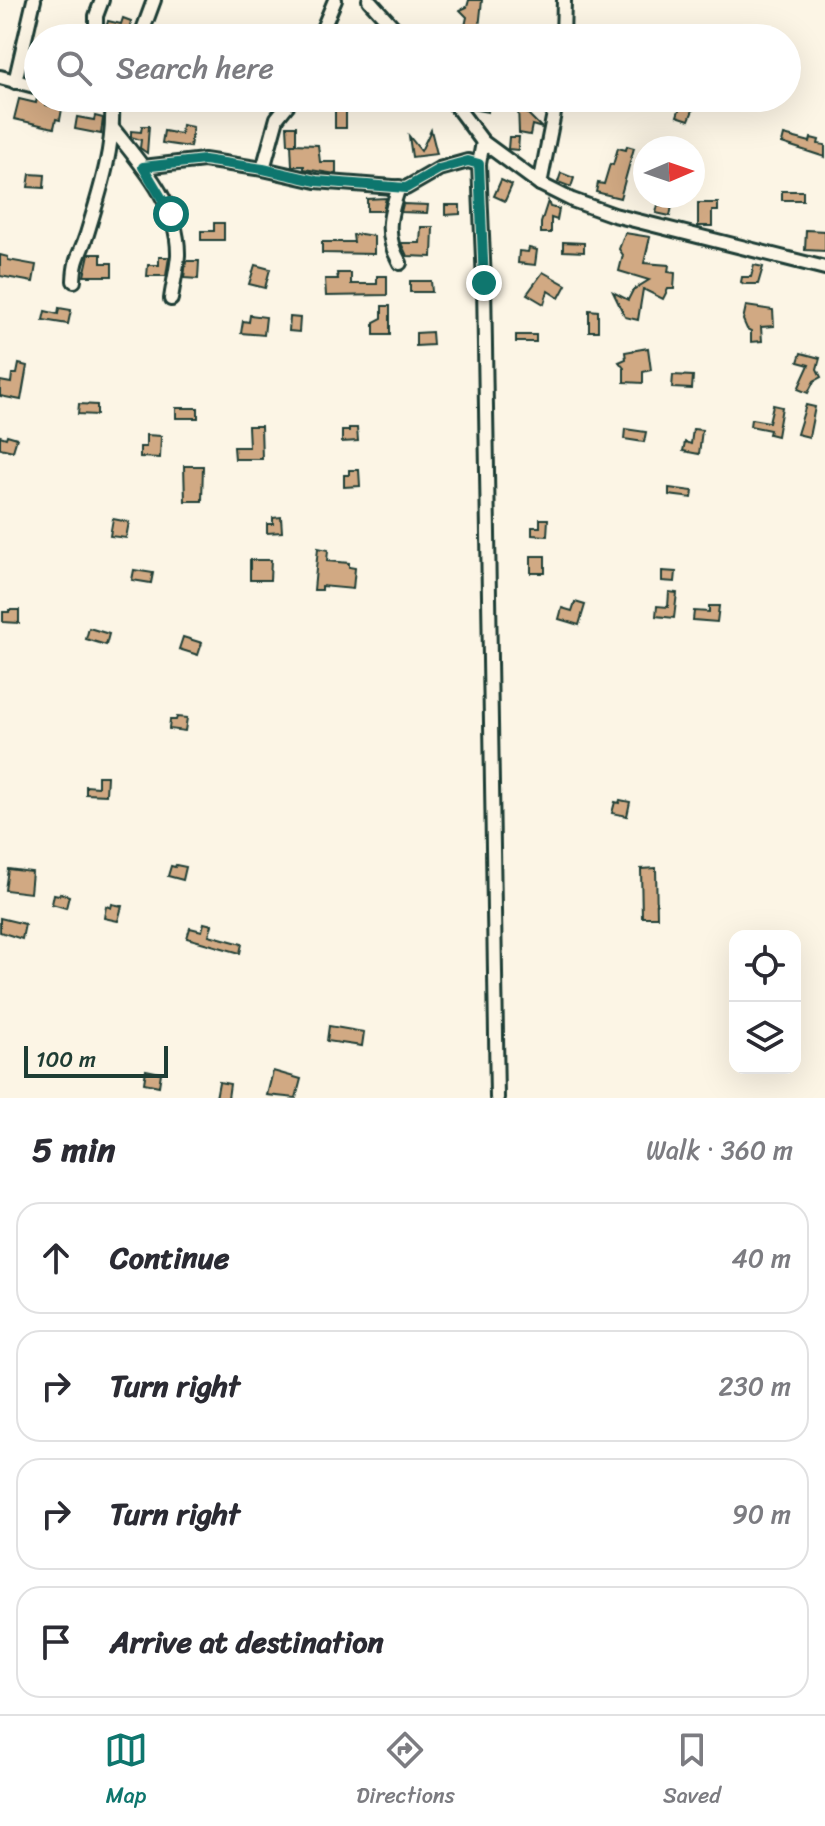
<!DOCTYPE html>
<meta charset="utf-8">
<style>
body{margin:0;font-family:Sriracha,sans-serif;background:#f2f2f3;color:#2b2b33}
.controls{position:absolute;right:24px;bottom:24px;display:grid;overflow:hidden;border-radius:16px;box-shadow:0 8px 32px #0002}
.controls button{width:72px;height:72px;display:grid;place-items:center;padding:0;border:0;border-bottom:2px solid #e1e1e2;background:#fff;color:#2b2b33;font:40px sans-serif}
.compass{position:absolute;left:633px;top:136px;width:72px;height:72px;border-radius:50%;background:#fff;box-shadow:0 8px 32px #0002;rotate:88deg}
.scale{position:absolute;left:24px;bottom:20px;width:144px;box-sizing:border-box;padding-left:8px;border:4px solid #1f3d34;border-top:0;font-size:22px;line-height:28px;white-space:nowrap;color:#1f3d34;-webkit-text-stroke:6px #fcf5e5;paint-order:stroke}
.stop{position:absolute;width:24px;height:24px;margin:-18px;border:6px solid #0f766e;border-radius:50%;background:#fff}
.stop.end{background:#0f766e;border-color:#fff;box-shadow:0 2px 8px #0008}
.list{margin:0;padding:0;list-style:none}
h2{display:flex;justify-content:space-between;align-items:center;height:104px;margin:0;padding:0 32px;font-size:34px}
h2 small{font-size:26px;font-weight:400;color:#7c7c81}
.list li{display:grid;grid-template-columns:52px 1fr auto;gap:24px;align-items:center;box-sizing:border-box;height:112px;margin:0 16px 16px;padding:0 16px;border:2px solid #e1e1e2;border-radius:24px}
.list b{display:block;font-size:30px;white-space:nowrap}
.list em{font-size:26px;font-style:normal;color:#7c7c81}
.icon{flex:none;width:44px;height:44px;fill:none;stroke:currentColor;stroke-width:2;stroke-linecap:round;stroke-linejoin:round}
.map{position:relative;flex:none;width:825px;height:1098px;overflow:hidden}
.search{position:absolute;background:#fff;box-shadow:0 8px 32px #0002;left:24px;right:24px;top:24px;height:88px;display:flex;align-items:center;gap:20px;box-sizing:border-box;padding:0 28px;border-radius:44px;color:#7c7c81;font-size:30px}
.sheet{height:616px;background:#fff}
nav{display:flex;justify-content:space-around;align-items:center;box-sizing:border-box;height:112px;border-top:2px solid #e1e1e2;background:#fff;font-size:22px;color:#7c7c81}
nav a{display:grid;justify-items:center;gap:4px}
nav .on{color:#0f766e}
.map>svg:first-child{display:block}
.building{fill:#d1a983;stroke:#1f3d34;stroke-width:2}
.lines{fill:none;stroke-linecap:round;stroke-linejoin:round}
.minor-casing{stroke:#1f3d34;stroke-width:18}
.minor{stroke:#fcf5e5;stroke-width:12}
.route{stroke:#0f766e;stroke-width:10}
</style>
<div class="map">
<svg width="825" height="1098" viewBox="0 0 825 1098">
<rect width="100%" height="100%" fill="#fcf5e5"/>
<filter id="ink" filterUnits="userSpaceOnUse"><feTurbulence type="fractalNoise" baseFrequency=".0125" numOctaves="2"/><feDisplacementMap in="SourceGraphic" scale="16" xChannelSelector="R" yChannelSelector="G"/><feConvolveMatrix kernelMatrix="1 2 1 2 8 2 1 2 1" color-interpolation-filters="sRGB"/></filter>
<g filter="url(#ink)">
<g class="building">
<path d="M469,0h13l-3,28 -14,-2 2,-9 -7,-7 7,-3z"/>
<path d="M123,18l8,3 -2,13 -23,-6 2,-7 13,3z"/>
<path d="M37,98l10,2 -1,5 16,4 -2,11 -4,-1 -2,9 -40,-9 5,-20 17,4z"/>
<path d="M683,98h6v5l6,2 -6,15 -12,-4z"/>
<path d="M472,100l17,3 -1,9 -17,-3z"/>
<path d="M518,105h9v8l15,15 -10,-3 -2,10 -11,-2z"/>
<path d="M335,109l11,1v18h-11z"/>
<path d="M95,116l8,2 -2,16 -26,-5 2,-12 17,3z"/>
<path d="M182,125l11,2 -3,20 -28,-4 2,-12 17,3z"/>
<path d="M142,126h7l-2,27 -7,-5 1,-8 -10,-3v-6l10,1z"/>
<path d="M287,126h9v18h-4l26,1 2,17h16v12l-32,-5v-3h-12l-1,-22h-3z"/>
<path d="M431,130l6,24 -25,3 -3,-21 12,15z"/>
<path d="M784,135l26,7 1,-4 8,2 -1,4 7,1v12l-43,-14z"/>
<path d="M509,137h10l-1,13 -10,-1z"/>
<path d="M627,146l7,2 -14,50 -24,-6 2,-9 6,1 6,-20 3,1 5,-17 8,2z"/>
<path d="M561,173l13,5 -3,9 -13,-5z"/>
<path d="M30,174l15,1 -1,13 -16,-1z"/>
<path d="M501,180l11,5 -7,16 -11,-5z"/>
<rect x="782" y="191" width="21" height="9"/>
<path d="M386,198l-3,13h-16v-12z"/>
<path d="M665,199l8,2 -3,15 -14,-3 2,-8 6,1z"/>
<path d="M548,201l2,6 9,2 -2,11 -6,-2v15h-10v-10z"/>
<path d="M698,203h20v8h-6v15h-14z"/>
<path d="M403,204l25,1 -1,8 -26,-1z"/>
<path d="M445,205h15v9l-15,1z"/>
<path d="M214,223h10v17h-23v-9h13z"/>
<path d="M421,227h12l-1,30 -25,-1 -6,-13h19z"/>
<path d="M806,230l19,1v20l-20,-1z"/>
<path d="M625,233l25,4 -6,26 25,2 -1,7 7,1 -1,16h-6l-5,10 -20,-10 -5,31 -13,-3 -12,-25 15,8 5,-10 16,-10 -30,-9 4,-16 -4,-6z"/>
<path d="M361,234l13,2v18l-52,-1v-11h32l-1,-7z"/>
<path d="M563,242l21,1v9l-21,-1z"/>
<path d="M529,248l8,2 -2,15 -17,-2 1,-12 9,1z"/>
<path d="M89,254h12v9h11v13h-28z"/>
<path d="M0,255l8,2v3l28,5 -3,17 -33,-6z"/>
<path d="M159,257h10l-3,19h-19l1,-11h11z"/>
<path d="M186,261h13l-1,18 -14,-1z"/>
<path d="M255,265l15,4 -5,19 -16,-4z"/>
<path d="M754,265l9,2 -5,17h-14l-3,-2 1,-5h9z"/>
<path d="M543,272l23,13 -7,13 -11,-7 -4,13 -17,-10z"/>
<path d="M337,273h14v11h26v-8h10v19l-61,1 -1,-17h13z"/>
<path d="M410,281h21l1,11h-22z"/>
<path d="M382,306h8v29h-16v-13l8,-4z"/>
<path d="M746,306l27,4 1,16 -13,1 1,14 -11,1v-11l-4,-2 -4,-9z"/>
<path d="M59,308l12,2 -3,14 -25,-4 2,-9 13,3z"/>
<path d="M589,310l9,1v20h-9z"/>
<path d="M250,315l16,2 -2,18 -23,-2 2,-12 6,1z"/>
<path d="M290,317l10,1 -1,14 -10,-1z"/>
<path d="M432,332l1,13 -17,1v-13z"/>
<rect x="516" y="335" width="20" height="7"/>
<path d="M648,348l3,22 -8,2v11l-19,-1v-14l-5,-6 7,-3 -1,-7z"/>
<path d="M801,353l19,5 -3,11 4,8 -7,4 -6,12 -10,-4 11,-24 -11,-3z"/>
<path d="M19,364l8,2 -6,34 -21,-4v-15l11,2 1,-9h5z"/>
<path d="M673,375l20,1 -1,13 -20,-1z"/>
<path d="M79,404l18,1v10l-19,-1z"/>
<path d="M773,405l9,2 -5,29 -8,-2 1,-4 -20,-4 1,-7 18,3z"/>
<path d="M806,405l9,2 -6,30 -12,-3z"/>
<rect x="176" y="408" width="22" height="10"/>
<path d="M248,426h13l1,33h-27l-1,-12h15z"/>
<path d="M349,428h8l1,13 -16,1v-11h7z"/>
<path d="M625,429l21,3 -2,10 -20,-3z"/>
<path d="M693,429l9,1 -3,24 -16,-3 2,-9 6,2z"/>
<path d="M7,435l10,3 -4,13 -13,-3v-12l6,2z"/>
<path d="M146,435l15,1 -1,22 -20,-1v-10h6z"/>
<path d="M184,466h19l-1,35h-17z"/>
<path d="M349,470h10l1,16 -16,1v-12h5z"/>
<path d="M669,488l24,3 -1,7 -23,-3z"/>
<path d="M281,517l1,15 -15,1v-9h6v-6z"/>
<path d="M113,519l16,3 -3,16 -16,-2z"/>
<path d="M540,519h8l-1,17 -15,-1v-8h8z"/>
<path d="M318,548l10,2 -1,11 22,2v4l6,1 -2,21 -31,-3v4h-8z"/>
<rect x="531" y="556" width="14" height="17"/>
<path d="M250,560h21l-1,20h-20z"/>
<path d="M134,570l19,3 -2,10 -19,-3z"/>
<path d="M662,571l14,1 -1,10 -13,-1z"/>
<path d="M669,592l8,1 -3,25 -18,-2 1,-10 11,1z"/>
<path d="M575,602l10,3 -6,20 -20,-6 3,-11 10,3z"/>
<path d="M709,606h10l-2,16 -24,-2 1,-9 15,1z"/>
<path d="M9,610h10v13l-16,-1v-10h6z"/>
<path d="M89,628l20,6 -3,11 -20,-6z"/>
<path d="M183,637l19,6 -4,12 -19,-6z"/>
<path d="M177,717l10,1 -2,13 -16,-2 1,-9h6z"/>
<path d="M98,776h9l-1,19 -20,-1v-8l12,1z"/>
<path d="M620,800l10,2 -3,14 -15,-3 3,-11 4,1z"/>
<path d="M176,865l10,2 -3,13 -15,-4 3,-10 4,1z"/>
<path d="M656,868l1,49h-15l-1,-48z"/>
<path d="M8,869l24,3 -2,21 -25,-3z"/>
<path d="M60,893l9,3 -3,12 -14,-4 2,-10 5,1z"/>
<path d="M112,904l10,2 -4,15 -14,-3 2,-12 5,2z"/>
<path d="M0,918l25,6 -3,15 -22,-7z"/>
<path d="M204,923l8,2 -3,10 33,9 -2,9 -53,-15 3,-10 12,3z"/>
<path d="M329,1026l35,6 -2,14 -35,-5z"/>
<path d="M146,1070l15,3 -2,13 -15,-3z"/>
<path d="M273,1071l28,8 -5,19 -29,-3z"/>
<path d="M219,1082l11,2 -2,14h-12z"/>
</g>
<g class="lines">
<defs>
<g id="minor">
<path d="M369,0l34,38"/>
<path d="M96,38v-22l6,-16"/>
<path d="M140,38l14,-38"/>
<path d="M319,38l16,-38"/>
<path d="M563,38l1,-38"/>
<path d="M0,77l38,10"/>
<path d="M15,82l19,-82"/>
<path d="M450,98l33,44 57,42 32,16 42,15 211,53"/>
<path d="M113,129c29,36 66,77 65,126 -1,14 -5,29 -7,44"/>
<path d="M483,142l-4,22 5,119 13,815"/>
<path d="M143,167l61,-7 59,9 53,12 90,7 33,-19 29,-8 11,3"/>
<path d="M263,169l14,-51 16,-20"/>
<path d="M540,184l17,-86"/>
<path d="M399,187c-10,29 -15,48 1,76"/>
<path d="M74,281c1,-25 6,-25 13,-47 12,-40 27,-84 25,-127l-12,-9"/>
</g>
</defs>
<use href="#minor" class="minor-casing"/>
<use href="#minor" class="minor"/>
</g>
</g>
<g class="lines" filter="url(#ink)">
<path class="route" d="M171,214l-28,-47 61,-7 59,9 53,12 90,7 33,-19 29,-8 11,3 5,119"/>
</g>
</svg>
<div class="controls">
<button><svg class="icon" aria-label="locate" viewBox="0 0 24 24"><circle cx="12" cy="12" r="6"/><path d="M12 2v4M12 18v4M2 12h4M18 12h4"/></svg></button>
<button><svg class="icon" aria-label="layers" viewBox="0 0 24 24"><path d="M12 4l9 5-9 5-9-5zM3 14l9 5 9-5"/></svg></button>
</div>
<svg class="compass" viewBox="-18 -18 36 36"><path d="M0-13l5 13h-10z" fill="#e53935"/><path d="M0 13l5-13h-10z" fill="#7c7c81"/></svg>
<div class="scale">100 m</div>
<div class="stop" style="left:171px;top:214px"></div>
<div class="stop end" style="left:484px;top:283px"></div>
<div class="search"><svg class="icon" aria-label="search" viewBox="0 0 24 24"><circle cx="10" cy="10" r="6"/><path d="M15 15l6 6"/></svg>Search here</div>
</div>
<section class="sheet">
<h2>5 min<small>Walk · 360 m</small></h2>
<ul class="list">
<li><svg class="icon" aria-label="ahead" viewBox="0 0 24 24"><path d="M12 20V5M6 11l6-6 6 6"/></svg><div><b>Continue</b></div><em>40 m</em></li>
<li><svg class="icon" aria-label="right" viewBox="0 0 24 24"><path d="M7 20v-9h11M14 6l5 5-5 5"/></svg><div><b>Turn right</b></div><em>230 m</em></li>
<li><svg class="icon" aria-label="right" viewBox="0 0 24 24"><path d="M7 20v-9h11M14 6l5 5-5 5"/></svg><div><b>Turn right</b></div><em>90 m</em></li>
<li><svg class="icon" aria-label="arrive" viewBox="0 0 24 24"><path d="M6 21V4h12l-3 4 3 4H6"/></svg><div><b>Arrive at destination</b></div></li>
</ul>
</section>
<nav>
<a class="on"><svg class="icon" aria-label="map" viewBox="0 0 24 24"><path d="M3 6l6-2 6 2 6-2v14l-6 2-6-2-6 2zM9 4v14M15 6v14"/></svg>Map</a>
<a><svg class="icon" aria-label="directions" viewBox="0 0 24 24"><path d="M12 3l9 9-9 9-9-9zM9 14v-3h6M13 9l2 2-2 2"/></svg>Directions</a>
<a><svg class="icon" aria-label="saved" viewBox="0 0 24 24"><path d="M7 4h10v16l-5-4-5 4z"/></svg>Saved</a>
</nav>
